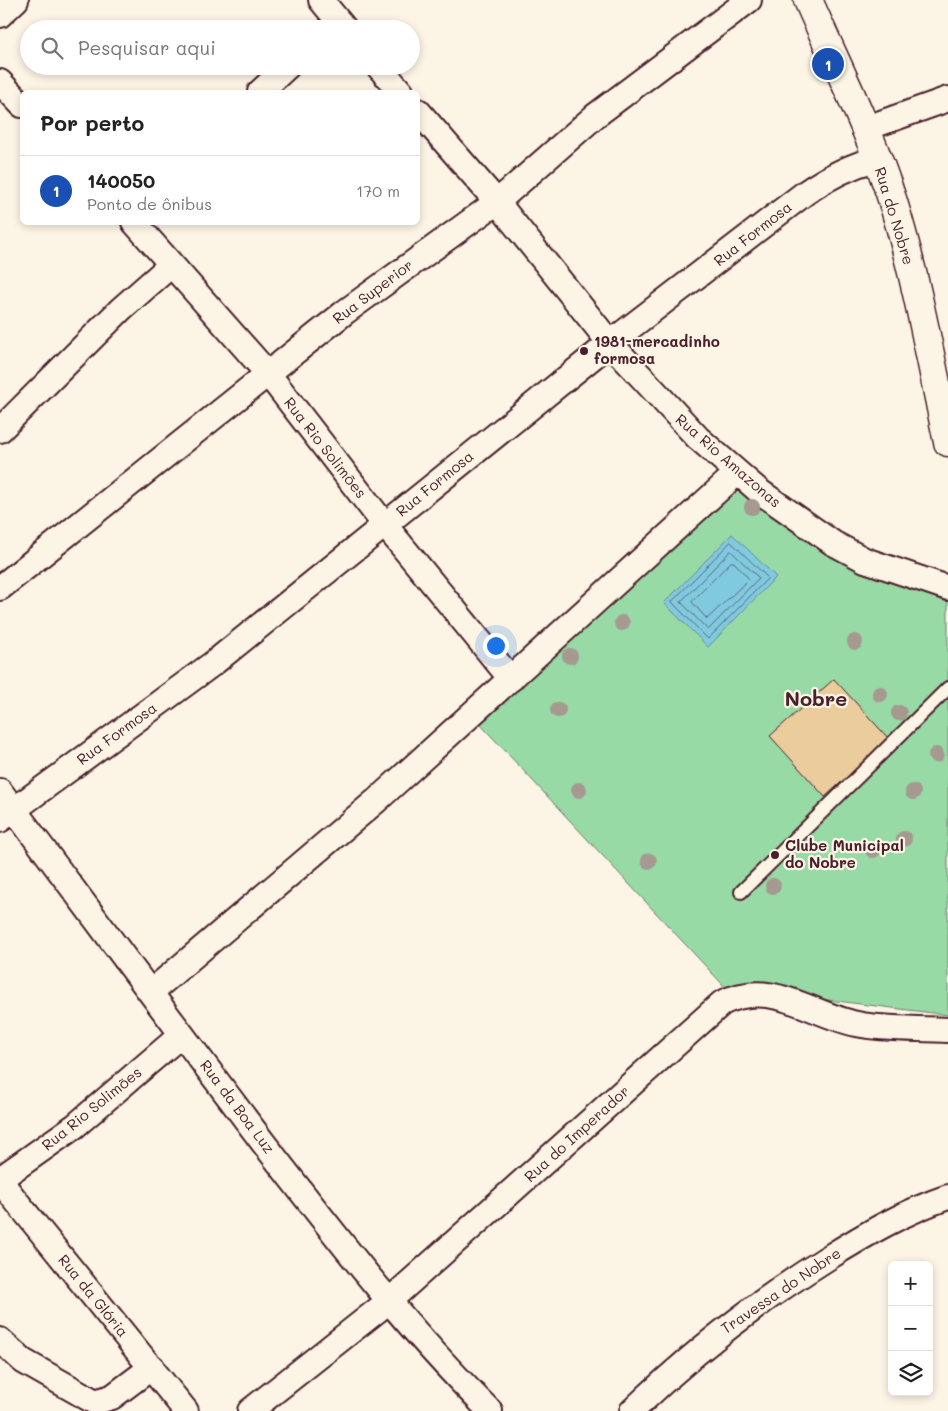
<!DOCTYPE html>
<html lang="pt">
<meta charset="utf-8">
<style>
body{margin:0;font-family:Mali,sans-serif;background:#f6f6f6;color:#222}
.controls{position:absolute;right:15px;bottom:15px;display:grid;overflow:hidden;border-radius:8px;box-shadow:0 2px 8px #0003}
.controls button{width:45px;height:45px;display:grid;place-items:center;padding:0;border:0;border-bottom:1px solid #e0e0e0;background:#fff;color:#222;font:25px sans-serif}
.you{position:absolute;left:495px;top:645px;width:18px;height:18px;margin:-12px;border:4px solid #fff;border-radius:50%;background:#1a73e8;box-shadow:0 0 0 8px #1a73e833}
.badge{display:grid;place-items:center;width:32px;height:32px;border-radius:50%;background:#b45309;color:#fff;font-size:16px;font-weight:700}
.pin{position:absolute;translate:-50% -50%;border:2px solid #fff;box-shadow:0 1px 5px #0006}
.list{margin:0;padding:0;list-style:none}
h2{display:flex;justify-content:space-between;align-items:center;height:65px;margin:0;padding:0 20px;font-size:21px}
h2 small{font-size:16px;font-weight:400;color:#767676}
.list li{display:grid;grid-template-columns:32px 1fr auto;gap:15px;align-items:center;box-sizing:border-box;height:70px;padding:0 20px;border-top:1px solid #e0e0e0}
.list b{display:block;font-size:19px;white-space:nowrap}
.list p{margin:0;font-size:16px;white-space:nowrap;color:#767676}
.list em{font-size:16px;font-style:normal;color:#767676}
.icon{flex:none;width:28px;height:28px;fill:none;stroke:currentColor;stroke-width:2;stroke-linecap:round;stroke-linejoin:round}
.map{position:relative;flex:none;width:948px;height:1411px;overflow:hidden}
.search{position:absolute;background:#fff;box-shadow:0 2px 8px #0003;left:20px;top:20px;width:400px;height:55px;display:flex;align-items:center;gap:12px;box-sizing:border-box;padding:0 18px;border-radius:28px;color:#767676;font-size:19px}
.panel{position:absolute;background:#fff;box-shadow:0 2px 8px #0003;left:20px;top:90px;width:400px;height:135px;border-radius:8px}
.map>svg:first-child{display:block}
.green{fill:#98daa5;stroke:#717c68}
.water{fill:#80cae0;stroke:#6a8698}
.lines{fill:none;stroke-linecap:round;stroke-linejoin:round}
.shore{stroke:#606373;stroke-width:1}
.building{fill:#eacc9d;stroke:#4a1f2b}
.lane-casing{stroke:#4a1f2b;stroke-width:16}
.street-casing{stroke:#4a1f2b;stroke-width:28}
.secondary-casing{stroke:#4a1f2b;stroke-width:31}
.lane{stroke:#fcf5e5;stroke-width:12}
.street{stroke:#fcf5e5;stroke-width:24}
.secondary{stroke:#fcf5e5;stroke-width:28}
.tree{fill:#a59990}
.poi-dot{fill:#4a1f2b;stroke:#fcf5e5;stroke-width:2}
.labels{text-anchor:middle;stroke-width:4.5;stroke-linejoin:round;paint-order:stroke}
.street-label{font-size:15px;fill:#4a1f2b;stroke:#fcf5e5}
.poi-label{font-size:15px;font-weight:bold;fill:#4a1f2b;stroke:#fcf5e5;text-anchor:start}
.district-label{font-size:20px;font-weight:bold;fill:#4a1f2b;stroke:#fcf5e5}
</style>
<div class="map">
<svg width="948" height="1411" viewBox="0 0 948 1411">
<rect width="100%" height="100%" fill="#fcf5e5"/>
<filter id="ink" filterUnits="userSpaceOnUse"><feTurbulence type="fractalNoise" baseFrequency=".02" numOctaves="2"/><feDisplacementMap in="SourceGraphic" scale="10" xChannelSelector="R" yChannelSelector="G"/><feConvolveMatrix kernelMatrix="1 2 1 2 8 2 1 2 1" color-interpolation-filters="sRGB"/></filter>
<g filter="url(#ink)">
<path class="green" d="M737,483l211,111v421l-223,-28 -246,-264z"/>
<path class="water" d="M732,534l44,43 -68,70 -44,-44z"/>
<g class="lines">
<g class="shore">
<path d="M731,542l37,36 -60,61 -36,-37z"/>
<path d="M731,551l28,27 -51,52 -27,-28z"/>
<path d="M731,562h3l15,17 -42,40 -15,-17z"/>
</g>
</g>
<path class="building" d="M834,679l55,60 -64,58 -55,-61z"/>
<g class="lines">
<defs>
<path id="lane" d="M741,892l207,-204"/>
<g id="street">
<path d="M321,0l24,29"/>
<path d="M0,15l16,-15"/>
<path d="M378,66l23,26"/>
<path d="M0,82l22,23"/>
<path d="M260,92l28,-26"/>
<path d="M418,111l79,91 113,141 88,95 61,53 74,52 32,17 83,28"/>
<path d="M864,129l84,-30"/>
<path d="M134,222l135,153 115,149 127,155"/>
<path d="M0,430l121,-121 50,-44"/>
<path d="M0,588l345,-276 152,-110 98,-86 154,-116"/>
<path d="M0,791c87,116 174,234 262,350 72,93 144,187 228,270"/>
<path d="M0,820l215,-158 395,-319 195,-150c23,-16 44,-27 71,-34"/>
<path d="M151,992l226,-192 360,-327"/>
<path d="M0,1179l75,-53 106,-91"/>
<path d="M0,1181l186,230"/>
<path d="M0,1340l23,21 72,41 17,-5 40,-30"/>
<path d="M250,1411l139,-110 333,-298c50,-25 87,11 135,21 29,6 61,4 91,6"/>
<path d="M632,1411c60,-58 124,-108 194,-152 40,-25 78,-47 122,-62"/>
</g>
<path id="secondary" d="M808,0c29,66 63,133 85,202 24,78 38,160 55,240"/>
</defs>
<use href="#lane" class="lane-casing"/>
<use href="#street" class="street-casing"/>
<use href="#secondary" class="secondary-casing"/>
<use href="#lane" class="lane"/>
<use href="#street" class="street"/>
<use href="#secondary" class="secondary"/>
</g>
<g class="tree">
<circle cx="752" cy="507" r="8"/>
<circle cx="622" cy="623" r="8"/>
<circle cx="855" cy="642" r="8"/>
<circle cx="570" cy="656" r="8"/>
<circle cx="880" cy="694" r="8"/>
<circle cx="558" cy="710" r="8"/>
<circle cx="899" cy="713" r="8"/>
<circle cx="936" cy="755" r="8"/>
<circle cx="579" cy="790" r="8"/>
<circle cx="913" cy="792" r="8"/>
<circle cx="904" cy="839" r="8"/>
<circle cx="873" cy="850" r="8"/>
<circle cx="649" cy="861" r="8"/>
<circle cx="773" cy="886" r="8"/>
</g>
</g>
<g class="poi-dot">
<circle cx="584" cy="351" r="5"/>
<circle cx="775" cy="855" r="5"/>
</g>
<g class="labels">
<g class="street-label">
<text transform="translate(894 216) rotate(73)" y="5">Rua do Nobre</text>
<text transform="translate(753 234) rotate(-38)" y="5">Rua Formosa</text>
<text transform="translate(373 292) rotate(-37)" y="5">Rua Superior</text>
<text transform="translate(325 448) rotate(52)" y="5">Rua Rio Solimões</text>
<text transform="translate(728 461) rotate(41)" y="5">Rua Rio Amazonas</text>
<text transform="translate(435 484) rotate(-39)" y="5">Rua Formosa</text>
<text transform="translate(117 734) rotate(-36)" y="5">Rua Formosa</text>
<text transform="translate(237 1107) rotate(53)" y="5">Rua da Boa Luz</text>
<text transform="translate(92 1109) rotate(-39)" y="5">Rua Rio Solimões</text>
<text transform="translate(577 1134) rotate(-42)" y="5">Rua do Imperador</text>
<text transform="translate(781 1291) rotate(-34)" y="5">Travessa do Nobre</text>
<text transform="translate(93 1296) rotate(51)" y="5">Rua da Glória</text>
</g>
<g class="poi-label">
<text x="594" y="347">1981-mercadinho<tspan x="594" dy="17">formosa</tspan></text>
<text x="785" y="851">Clube Municipal<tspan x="785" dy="17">do Nobre</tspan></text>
</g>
<g class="district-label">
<text x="816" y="706">Nobre</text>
</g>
</g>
</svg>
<div class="controls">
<button>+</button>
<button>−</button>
<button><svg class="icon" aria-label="layers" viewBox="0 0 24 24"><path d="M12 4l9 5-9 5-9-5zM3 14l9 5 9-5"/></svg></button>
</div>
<div class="you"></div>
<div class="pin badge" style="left:828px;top:64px;background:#1a4fb4">1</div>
<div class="search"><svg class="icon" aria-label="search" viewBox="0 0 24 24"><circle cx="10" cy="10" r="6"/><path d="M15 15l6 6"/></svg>Pesquisar aqui</div>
<section class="panel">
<h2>Por perto<small></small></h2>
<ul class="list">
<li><span class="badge" style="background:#1a4fb4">1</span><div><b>140050</b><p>Ponto de ônibus</p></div><em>170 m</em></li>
</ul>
</section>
</div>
